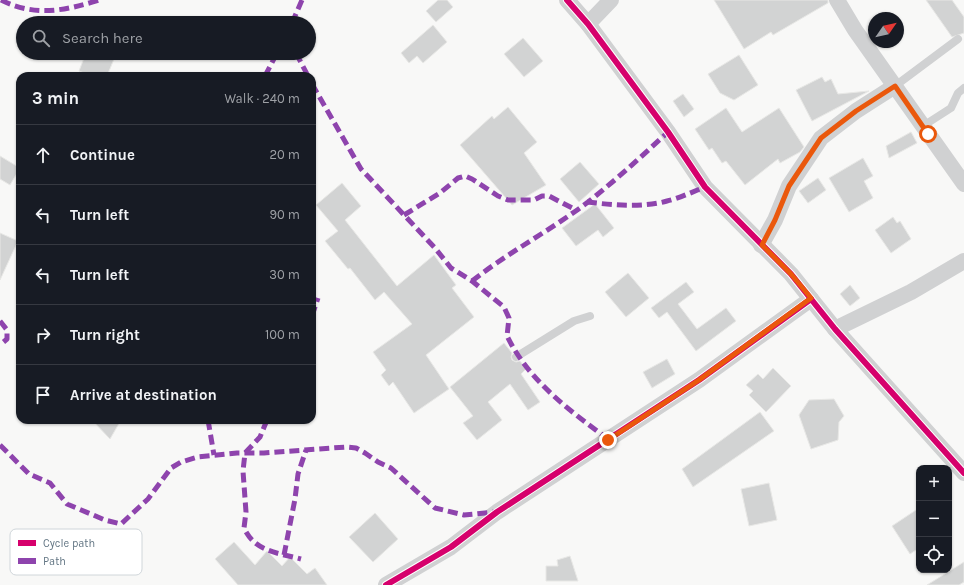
<!DOCTYPE html>
<meta charset="utf-8">
<style>
body{margin:0;font-family:Karla,sans-serif;background:#20242c;color:#f1f3f6}
.controls{position:absolute;right:12px;bottom:12px;display:grid;overflow:hidden;border-radius:8px;box-shadow:0 1px 3px #0004}
.controls button{width:36px;height:36px;display:grid;place-items:center;padding:0;border:0;border-bottom:1px solid #363941;background:#171b24;color:#f1f3f6;font:20px sans-serif}
.compass{position:absolute;left:868px;top:12px;width:36px;height:36px;border-radius:50%;background:#171b24;box-shadow:0 1px 3px #0004;rotate:56deg}
.stop{position:absolute;width:12px;height:12px;margin:-9px;border:3px solid #ea580c;border-radius:50%;background:#fff}
.stop.end{background:#ea580c;border-color:#fff;box-shadow:0 1px 4px #0008}
.list{margin:0;padding:0;list-style:none}
h2{display:flex;justify-content:space-between;align-items:center;height:52px;margin:0;padding:0 16px;font-size:17px}
h2 small{font-size:13px;font-weight:400;color:#9ea1a6}
.list li{display:grid;grid-template-columns:26px 1fr auto;gap:12px;align-items:center;box-sizing:border-box;height:60px;padding:0 16px;border-top:1px solid #363941}
.list b{display:block;font-size:15px;white-space:nowrap}
.list em{font-size:13px;font-style:normal;color:#9ea1a6}
.icon{flex:none;width:22px;height:22px;fill:none;stroke:currentColor;stroke-width:2;stroke-linecap:round;stroke-linejoin:round}
.map{position:relative;flex:none;width:964px;height:585px;overflow:hidden}
.search{position:absolute;background:#171b24;box-shadow:0 1px 3px #0004;left:16px;top:16px;width:300px;height:44px;display:flex;align-items:center;gap:10px;box-sizing:border-box;padding:0 14px;border-radius:22px;color:#9ea1a6;font-size:15px}
.panel{position:absolute;background:#171b24;box-shadow:0 1px 3px #0004;left:16px;top:72px;width:300px;height:352px;border-radius:12px}
.map>svg:first-child{display:block}
.building{fill:#d2d3d3;stroke:#e8e8e6}
.lines{fill:none;stroke-linecap:round;stroke-linejoin:round}
.service{stroke:#d0d1d2;stroke-width:8}
.minor{stroke:#d0d1d2;stroke-width:16}
.quiet{stroke:#8e44ad;stroke-width:5;stroke-dasharray:10 5;stroke-linecap:butt}
.cycleway-casing{stroke:#fff;stroke-width:8}
.cycleway{stroke:#d6006c;stroke-width:6}
.route{stroke:#ea580c;stroke-width:5}
.key{fill:#fff;stroke:#d0d6da;stroke-width:1}
.key-label{font-size:11px;fill:#627583}
</style>
<div class="map">
<svg width="964" height="585" viewBox="0 0 964 585">
<rect width="100%" height="100%" fill="#f8f8f7"/>
<g class="building">
<path d="M438,0h9l6,7 -17,15 -10,-11z"/>
<path d="M714,0h114v3l-55,32 -2,-3 -27,17z"/>
<path d="M926,0h26l12,17v16l-12,4z"/>
<path d="M433,25l14,17 -24,21 -6,-7 -8,7 -8,-10z"/>
<path d="M523,38l20,23 -19,16 -20,-23z"/>
<path d="M86,53h14l14,6 -7,17h-15l-13,-5z"/>
<path d="M739,55l19,30 -24,15 -14,-7 -12,-19z"/>
<path d="M822,77l3,5 6,-3 7,15 31,-3 -57,30 -16,-31z"/>
<path d="M683,94l11,15 -10,8 -11,-16z"/>
<path d="M508,107l29,35 -13,11 22,32 -34,20 -52,-60 32,-29 2,3z"/>
<path d="M726,108l16,24 37,-24 25,39 -4,5 -20,11 -2,-4 -33,26 -19,-24 -4,2 -10,-15 -3,2 -14,-21z"/>
<path d="M911,132l6,11 -28,15 -3,-12z"/>
<path d="M0,156l20,12 -10,17 -10,-6z"/>
<path d="M863,158l10,18 -9,5 9,17 -24,14 -20,-34z"/>
<path d="M580,162l19,22 -20,18 -19,-23z"/>
<path d="M818,178l8,12 -18,13 -9,-12z"/>
<path d="M342,183l19,23 -16,14 52,66 37,-31 22,30 -4,3 22,29 -48,38 23,34 -35,24 -21,-31 -4,4 -8,-11 5,-5 -13,-18 39,-28 -28,-32 -9,8 -25,-32 -2,1 -23,-28 13,-10 -22,-26z"/>
<path d="M595,204l19,24 -11,9 -5,-7 -22,16 -14,-18z"/>
<path d="M893,217l4,6 3,-2 11,18 -20,14 -16,-23z"/>
<path d="M0,233l18,8 -18,39z"/>
<path d="M628,273l21,25 -23,19 -21,-25z"/>
<path d="M686,282l8,10 -16,12 19,25 29,-21 10,13 -40,30 -29,-39 -8,6 -8,-10z"/>
<path d="M850,285l10,13 -10,8 -10,-12z"/>
<path d="M504,343l8,10 -1,4 1,3 4,2 4,-1 6,8 -5,5 19,28 -12,8 -18,-26 -22,18 14,18 -25,20 -14,-17 10,-7 -23,-29z"/>
<path d="M667,359l8,15 -23,14 -9,-16z"/>
<path d="M773,368l18,18 -25,26 -17,-17 4,-4 -7,-6 12,-11 5,5z"/>
<path d="M834,399l10,17 -5,6 -1,18 -27,9 -12,-34 10,-15z"/>
<path d="M760,412l14,19 -81,56 -11,-18z"/>
<path d="M92,420h29l-11,19z"/>
<path d="M769,483l8,37 -28,6 -8,-37z"/>
<path d="M919,508v40l-9,6 -18,-28z"/>
<path d="M375,513l23,26 -25,23 -24,-25z"/>
<path d="M234,542l21,23 12,-14 15,15 8,-9 17,17 8,-6 12,17h-89l-23,-26z"/>
<path d="M570,556l8,25h-32v-15h12l-1,-6z"/>
<path d="M964,562v20l-5,3h-32z"/>
</g>
<g class="lines">
<g class="service">
<path d="M895,86l63,-47"/>
<path d="M923,126l28,-18 7,-15 6,-5"/>
<path d="M516,357l58,-36 16,-5"/>
</g>
<g class="minor">
<path d="M567,0l21,24 80,108 37,55 86,87 44,55 129,144"/>
<path d="M837,0l18,30 109,154"/>
<path d="M588,24l23,-24"/>
<path d="M761,245l14,-25 14,-34 32,-48 35,-27 39,-25"/>
<path d="M835,329l76,-37 53,-31"/>
<path d="M386,585l65,-38 46,-35 202,-132 112,-81"/>
</g>
<g class="quiet">
<path d="M1,0c34,17 63,11 98,0"/>
<path d="M292,23l10,-23"/>
<path d="M296,53l12,23"/>
<path d="M265,76l12,-23"/>
<path d="M312,84l49,85 74,79 16,20 21,13 32,26 5,11 -2,18c22,45 62,74 102,104"/>
<path d="M587,202c26,3 55,6 80,-1 13,-3 25,-9 38,-14"/>
<path d="M404,215l36,-22 18,-15 7,-2 7,3 26,17 10,4h26l8,-4h7l27,14"/>
<path d="M472,281c37,-29 79,-51 116,-79 28,-22 54,-46 80,-70"/>
<path d="M312,316l6,-18"/>
<path d="M0,321l7,9v9l-7,6"/>
<path d="M208,420l6,35"/>
<path d="M267,420l-7,17 -15,16 -2,18 3,41 -2,16c11,24 35,25 57,31"/>
<path d="M0,445l29,29 21,9 17,21 38,16 16,4 27,-25 23,-31 10,-6 17,-5 39,-4h27l82,-6 10,1 9,5 13,9 13,6 44,40 29,7 30,-3"/>
<path d="M284,555l11,-56 3,-25 8,-24"/>
</g>
<defs>
<g id="cycleway">
<path d="M567,0l21,24 80,108 37,55 86,87 44,55 129,144"/>
<path d="M386,585l65,-38 46,-35 202,-132 112,-81"/>
</g>
</defs>
<use href="#cycleway" class="cycleway-casing"/>
<use href="#cycleway" class="cycleway"/>
</g>
<g class="lines">
<path class="route" d="M608,440l91,-60 112,-82 -20,-24 -29,-29 13,-25 14,-34 32,-48 35,-27 39,-25 33,48"/>
</g>
<rect x="10" y="529" width="132" height="46" rx="6" class="key"/>
<rect x="18" y="540" width="18" height="6" fill="#d6006c"/>
<rect x="18" y="558" width="18" height="6" fill="#8e44ad"/>
<g class="key-label">
<text x="43" y="547">Cycle path</text>
<text x="43" y="565">Path</text>
</g>
</svg>
<div class="controls">
<button>+</button>
<button>−</button>
<button><svg class="icon" aria-label="locate" viewBox="0 0 24 24"><circle cx="12" cy="12" r="6"/><path d="M12 2v4M12 18v4M2 12h4M18 12h4"/></svg></button>
</div>
<svg class="compass" viewBox="-18 -18 36 36"><path d="M0-13l5 13h-10z" fill="#e53935"/><path d="M0 13l5-13h-10z" fill="#9ea1a6"/></svg>
<div class="stop" style="left:928px;top:134px"></div>
<div class="stop end" style="left:608px;top:440px"></div>
<div class="search"><svg class="icon" aria-label="search" viewBox="0 0 24 24"><circle cx="10" cy="10" r="6"/><path d="M15 15l6 6"/></svg>Search here</div>
<section class="panel">
<h2>3 min<small>Walk · 240 m</small></h2>
<ul class="list">
<li><svg class="icon" aria-label="ahead" viewBox="0 0 24 24"><path d="M12 20V5M6 11l6-6 6 6"/></svg><div><b>Continue</b></div><em>20 m</em></li>
<li><svg class="icon" aria-label="left" viewBox="0 0 24 24"><path d="M17 20v-9H6M10 6l-5 5 5 5"/></svg><div><b>Turn left</b></div><em>90 m</em></li>
<li><svg class="icon" aria-label="left" viewBox="0 0 24 24"><path d="M17 20v-9H6M10 6l-5 5 5 5"/></svg><div><b>Turn left</b></div><em>30 m</em></li>
<li><svg class="icon" aria-label="right" viewBox="0 0 24 24"><path d="M7 20v-9h11M14 6l5 5-5 5"/></svg><div><b>Turn right</b></div><em>100 m</em></li>
<li><svg class="icon" aria-label="arrive" viewBox="0 0 24 24"><path d="M6 21V4h12l-3 4 3 4H6"/></svg><div><b>Arrive at destination</b></div></li>
</ul>
</section>
</div>
